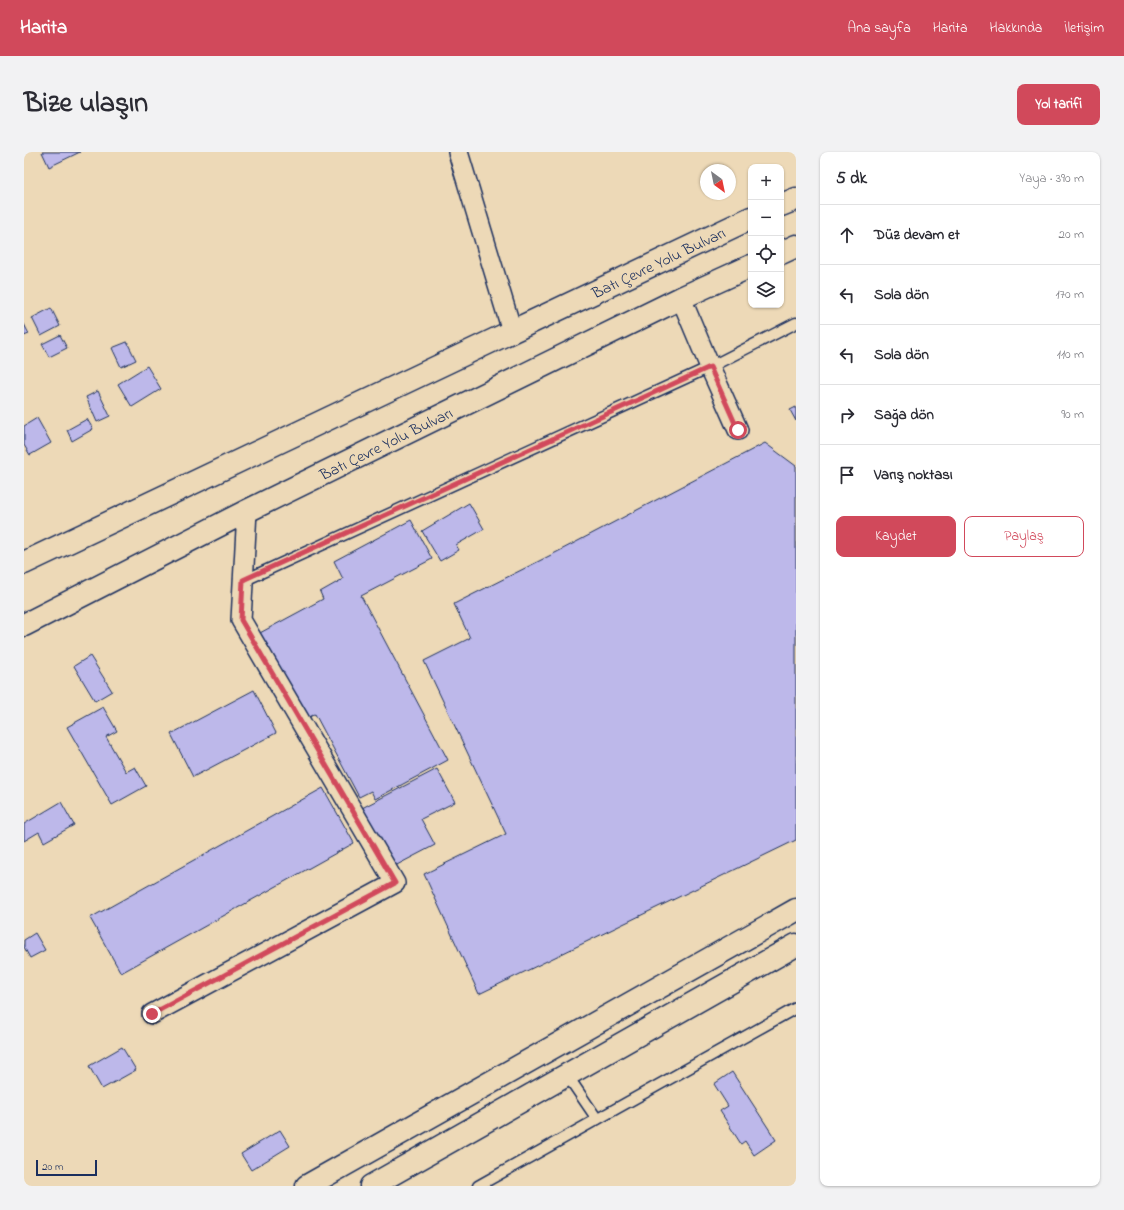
<!DOCTYPE html>
<html lang="tr">
<meta charset="utf-8">
<style>
body{margin:0;font-family:"Indie Flower",sans-serif;background:#f2f2f3;color:#2b2b33}
.controls{position:absolute;right:12px;top:12px;display:grid;overflow:hidden;border-radius:8px;box-shadow:0 1px 3px #0004}
.controls button{width:36px;height:36px;display:grid;place-items:center;padding:0;border:0;border-bottom:1px solid #e1e1e2;background:#fff;color:#2b2b33;font:20px sans-serif}
.compass{position:absolute;left:676px;top:12px;width:36px;height:36px;border-radius:50%;background:#fff;box-shadow:0 1px 3px #0004;rotate:147deg}
.scale{position:absolute;left:12px;bottom:10px;width:61px;box-sizing:border-box;padding-left:4px;border:2px solid #1b2f5e;border-top:0;font-size:11px;line-height:14px;white-space:nowrap;color:#1b2f5e;-webkit-text-stroke:3px #edd9b7;paint-order:stroke}
.stop{position:absolute;width:12px;height:12px;margin:-9px;border:3px solid #d1495b;border-radius:50%;background:#fff}
.stop.end{background:#d1495b;border-color:#fff;box-shadow:0 1px 4px #0008}
.list{margin:0;padding:0;list-style:none}
h2{display:flex;justify-content:space-between;align-items:center;height:52px;margin:0;padding:0 16px;font-size:17px}
h2 small{font-size:13px;font-weight:400;color:#7c7c81}
.list li{display:grid;grid-template-columns:26px 1fr auto;gap:12px;align-items:center;box-sizing:border-box;height:60px;padding:0 16px;border-top:1px solid #e1e1e2}
.list b{display:block;font-size:15px;white-space:nowrap}
.list em{font-size:13px;font-style:normal;color:#7c7c81}
.actions{display:flex;gap:8px;padding:12px 16px}
.actions a{flex:1;padding:9px 0;border:1px solid #d1495b;border-radius:8px;text-align:center;font-size:14px;color:#d1495b}
.actions .main{background:#d1495b;color:#fff}
.icon{flex:none;width:22px;height:22px;fill:none;stroke:currentColor;stroke-width:2;stroke-linecap:round;stroke-linejoin:round}
.map{position:relative;flex:none;width:772px;height:1034px;overflow:hidden;border-radius:8px}
header{display:flex;align-items:center;gap:24px;box-sizing:border-box;height:56px;padding:0 20px;background:#d1495b;color:#fff}
header strong{font-size:19px}
nav{display:flex;gap:22px;margin-inline-start:auto;font-size:14px}
.intro{display:flex;align-items:center;justify-content:space-between;box-sizing:border-box;height:96px;padding:0 24px}
h1{margin:0;font-size:28px}
.button{padding:10px 18px;border-radius:8px;background:#d1495b;color:#fff;font-size:14px;font-weight:700}
main{display:flex;gap:24px;padding:0 24px}
aside{flex:1;background:#fff;border-radius:8px;box-shadow:0 1px 3px #0004}
.map>svg:first-child{display:block}
.building{fill:#bdb8ea;stroke:#1b2f5e}
.lines{fill:none;stroke-linecap:round;stroke-linejoin:round}
.service-casing{stroke:#1b2f5e;stroke-width:13}
.minor-casing{stroke:#1b2f5e;stroke-width:22}
.secondary-casing{stroke:#1b2f5e;stroke-width:25}
.trunk-casing{stroke:#1b2f5e;stroke-width:25}
.service{stroke:#edd9b7;stroke-width:10}
.minor{stroke:#edd9b7;stroke-width:19}
.secondary{stroke:#edd9b7;stroke-width:22}
.trunk{stroke:#edd9b7;stroke-width:22}
.route{stroke:#d1495b;stroke-width:5}
.labels{text-anchor:middle;stroke-width:3;stroke-linejoin:round;paint-order:stroke}
.street-label{font-size:16px;fill:#1b2f5e;stroke:#edd9b7}
</style>
<header>
<strong>Harita</strong>
<nav><a>Ana sayfa</a><a>Harita</a><a>Hakkında</a><a>İletişim</a></nav>
</header>
<div class="intro"><h1>Bize ulaşın</h1><a class="button">Yol tarifi</a></div>
<main>
<div class="map">
<svg width="772" height="1034" viewBox="0 0 772 1034">
<rect width="100%" height="100%" fill="#edd9b7"/>
<filter id="ink" filterUnits="userSpaceOnUse"><feTurbulence type="fractalNoise" baseFrequency=".025" numOctaves="2"/><feDisplacementMap in="SourceGraphic" scale="8" xChannelSelector="R" yChannelSelector="G"/><feConvolveMatrix kernelMatrix="1 2 1 2 8 2 1 2 1" color-interpolation-filters="sRGB"/></filter>
<g filter="url(#ink)">
<g class="building">
<path d="M18,0h38l-31,15z"/>
<path d="M27,156l9,18 -19,10 -9,-18z"/>
<path d="M0,172l5,10 -5,2z"/>
<path d="M36,183l7,13 -18,9 -7,-13z"/>
<path d="M103,190l9,18 -15,7 -9,-19z"/>
<path d="M123,214l14,23 -29,18 -14,-23z"/>
<path d="M74,239l12,25 -13,6 -11,-25z"/>
<path d="M772,255v14l-6,-11z"/>
<path d="M13,266l14,25 -21,12 -6,-10v-19z"/>
<path d="M63,267l6,10 -21,12 -5,-11z"/>
<path d="M741,291l31,23v374l-317,154 -55,-120 82,-40 -82,-173 46,-23 -16,-34 103,-52z"/>
<path d="M445,351l15,26 -28,16 3,5 -19,11 -18,-30z"/>
<path d="M387,368l21,39 -71,37 87,164 -73,39 -4,-8 -12,6 -44,-83 -11,6 -46,-86 65,-35 -3,-7 23,-13 -9,-18z"/>
<path d="M66,504l22,35 -17,10 -21,-35z"/>
<path d="M230,538l22,43 -83,44 -22,-43z"/>
<path d="M79,555l14,24 -11,6 20,35 9,-5 11,19 -34,19 -45,-78z"/>
<path d="M413,617l18,33 -34,17 14,26 -42,22 -31,-59z"/>
<path d="M299,636l31,55 -233,130 -31,-55z"/>
<path d="M37,650l13,23 -30,17 -5,-10 -15,9v-17z"/>
<path d="M11,781l10,17 -15,8 -6,-11v-7z"/>
<path d="M98,895l14,23 -34,19 -13,-23z"/>
<path d="M708,920l44,68 -22,15 -9,-14 -4,3 -21,-33 8,-5 -14,-22z"/>
<path d="M256,978l10,16 -39,24 -10,-16z"/>
</g>
<g class="lines">
<defs>
<g id="service">
<path d="M219,429l467,-214 86,-44"/>
<path d="M543,923l30,44"/>
<path d="M454,1034l318,-178"/>
</g>
<g id="minor">
<path d="M434,0l54,179"/>
<path d="M657,146l29,69 28,63"/>
<path d="M128,862l243,-131 -154,-263 6,-109"/>
</g>
<g id="secondary">
<path d="M283,1034l489,-276"/>
<path d="M347,1034l425,-241"/>
</g>
<g id="trunk">
<path d="M757,53l15,-6"/>
<path d="M757,101l15,-7"/>
<path id="s1" d="M0,411l727,-345"/>
<path id="s2" d="M0,473l223,-114 434,-213 70,-32"/>
</g>
</defs>
<use href="#service" class="service-casing"/>
<use href="#minor" class="minor-casing"/>
<use href="#secondary" class="secondary-casing"/>
<use href="#trunk" class="trunk-casing"/>
<use href="#service" class="service"/>
<use href="#minor" class="minor"/>
<use href="#secondary" class="secondary"/>
<use href="#trunk" class="trunk"/>
</g>
</g>
<g class="lines" filter="url(#ink)">
<path class="route" d="M128,862l243,-131 -154,-263 2,-40 467,-213 28,63"/>
</g>
<g class="labels">
<g class="street-label">
<text dy="6" stroke="none"><textPath href="#s1" startOffset="702">Batı Çevre Yolu Bulvarı</textPath></text>
<text dy="6" stroke="none"><textPath href="#s2" startOffset="405">Batı Çevre Yolu Bulvarı</textPath></text>
</g>
</g>
</svg>
<div class="controls">
<button>+</button>
<button>−</button>
<button><svg class="icon" aria-label="locate" viewBox="0 0 24 24"><circle cx="12" cy="12" r="6"/><path d="M12 2v4M12 18v4M2 12h4M18 12h4"/></svg></button>
<button><svg class="icon" aria-label="layers" viewBox="0 0 24 24"><path d="M12 4l9 5-9 5-9-5zM3 14l9 5 9-5"/></svg></button>
</div>
<svg class="compass" viewBox="-18 -18 36 36"><path d="M0-13l5 13h-10z" fill="#e53935"/><path d="M0 13l5-13h-10z" fill="#7c7c81"/></svg>
<div class="scale">20 m</div>
<div class="stop" style="left:714px;top:278px"></div>
<div class="stop end" style="left:128px;top:862px"></div>
</div>
<aside>
<h2>5 dk<small>Yaya · 390 m</small></h2>
<ul class="list">
<li><svg class="icon" aria-label="ahead" viewBox="0 0 24 24"><path d="M12 20V5M6 11l6-6 6 6"/></svg><div><b>Düz devam et</b></div><em>20 m</em></li>
<li><svg class="icon" aria-label="left" viewBox="0 0 24 24"><path d="M17 20v-9H6M10 6l-5 5 5 5"/></svg><div><b>Sola dön</b></div><em>170 m</em></li>
<li><svg class="icon" aria-label="left" viewBox="0 0 24 24"><path d="M17 20v-9H6M10 6l-5 5 5 5"/></svg><div><b>Sola dön</b></div><em>110 m</em></li>
<li><svg class="icon" aria-label="right" viewBox="0 0 24 24"><path d="M7 20v-9h11M14 6l5 5-5 5"/></svg><div><b>Sağa dön</b></div><em>90 m</em></li>
<li><svg class="icon" aria-label="arrive" viewBox="0 0 24 24"><path d="M6 21V4h12l-3 4 3 4H6"/></svg><div><b>Varış noktası</b></div></li>
</ul>
<div class="actions"><a class="main">Kaydet</a><a>Paylaş</a></div>
</aside>
</main>
